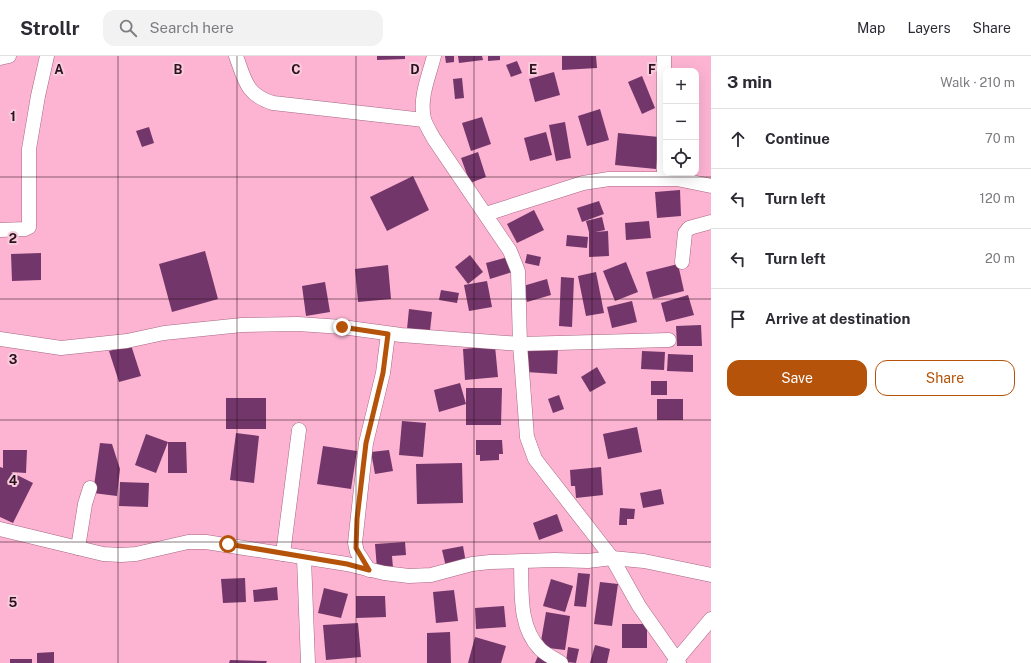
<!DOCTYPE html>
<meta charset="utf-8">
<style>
body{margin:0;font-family:"Public Sans",sans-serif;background:#f2f2f3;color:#2b2b33}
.controls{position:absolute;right:12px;top:12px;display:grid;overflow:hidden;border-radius:8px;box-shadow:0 4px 16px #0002}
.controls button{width:36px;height:36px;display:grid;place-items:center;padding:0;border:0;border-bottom:1px solid #e1e1e2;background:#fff;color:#2b2b33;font:20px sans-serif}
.stop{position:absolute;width:12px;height:12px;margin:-9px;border:3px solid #b45309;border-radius:50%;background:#fff}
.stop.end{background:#b45309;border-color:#fff;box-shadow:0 1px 4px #0008}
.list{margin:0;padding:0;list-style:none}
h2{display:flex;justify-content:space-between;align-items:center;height:52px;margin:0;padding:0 16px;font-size:17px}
h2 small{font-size:13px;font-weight:400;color:#7c7c81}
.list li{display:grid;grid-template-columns:26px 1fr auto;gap:12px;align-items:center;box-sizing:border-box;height:60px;padding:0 16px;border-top:1px solid #e1e1e2}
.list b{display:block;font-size:15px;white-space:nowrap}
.list em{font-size:13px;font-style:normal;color:#7c7c81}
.actions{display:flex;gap:8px;padding:12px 16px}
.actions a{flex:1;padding:9px 0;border:1px solid #b45309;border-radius:12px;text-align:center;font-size:14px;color:#b45309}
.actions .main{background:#b45309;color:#fff}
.icon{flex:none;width:22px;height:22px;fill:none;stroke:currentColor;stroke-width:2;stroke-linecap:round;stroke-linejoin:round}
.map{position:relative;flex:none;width:711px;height:607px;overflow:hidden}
header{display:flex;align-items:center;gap:24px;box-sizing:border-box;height:56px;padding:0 20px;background:#fff;border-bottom:1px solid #e1e1e2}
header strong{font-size:19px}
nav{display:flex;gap:22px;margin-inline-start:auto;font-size:14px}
.search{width:280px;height:36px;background:#f2f2f3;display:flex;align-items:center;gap:10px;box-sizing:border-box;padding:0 14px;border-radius:12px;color:#7c7c81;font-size:15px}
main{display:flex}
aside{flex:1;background:#fff}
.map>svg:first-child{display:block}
.building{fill:#72366a}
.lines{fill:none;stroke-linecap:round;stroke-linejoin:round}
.street-casing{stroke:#a76682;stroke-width:15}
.street{stroke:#fff;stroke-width:14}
.route{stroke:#b45309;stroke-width:5}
.grid{fill:none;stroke:#2b121d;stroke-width:1;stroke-opacity:0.55}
.grid-label{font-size:13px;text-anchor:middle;font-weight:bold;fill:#2b121d;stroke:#f8cbdc;stroke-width:4;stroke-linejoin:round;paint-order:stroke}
</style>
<header>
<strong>Strollr</strong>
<div class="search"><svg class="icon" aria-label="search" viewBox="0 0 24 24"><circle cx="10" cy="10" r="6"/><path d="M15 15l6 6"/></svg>Search here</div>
<nav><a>Map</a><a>Layers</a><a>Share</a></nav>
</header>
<main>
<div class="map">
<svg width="711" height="607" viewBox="0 0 711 607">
<rect width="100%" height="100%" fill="#fcb4d2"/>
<g class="building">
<path d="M377,0h28v3l-28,1z"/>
<path d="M445,0h9v6l-8,1z"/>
<path d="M458,0h24l1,4 -24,3z"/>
<path d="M488,0h12v4l-12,1z"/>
<path d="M562,0h34l1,12 -35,2z"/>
<path d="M517,5l5,12 -11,4 -5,-12z"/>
<path d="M554,16l6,23 -25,7 -6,-23z"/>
<path d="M642,20l13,32 -13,6 -14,-32z"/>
<path d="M462,22l2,20 -9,1 -2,-20z"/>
<path d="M600,53l9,31 -22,6 -9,-30z"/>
<path d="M482,61l9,27 -20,7 -9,-28z"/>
<path d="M565,66l6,36 -15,3 -7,-36z"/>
<path d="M149,71l5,16 -12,4 -6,-16z"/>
<path d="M546,76l6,23 -22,6 -6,-23z"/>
<path d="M618,77l41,4 -3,32 -41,-4z"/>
<path d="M478,96l8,25 -16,6 -9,-25z"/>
<path d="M413,120l16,34 -42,21 -17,-34z"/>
<path d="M680,134l1,26 -24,2 -2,-26z"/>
<path d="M599,145l5,13 -22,8 -5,-14z"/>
<path d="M534,154l10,20 -27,13 -10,-19z"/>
<path d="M602,161l3,13 -10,2 13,-1 1,25 -20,1v-25l-3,-11z"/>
<path d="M649,165l2,17 -25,2 -1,-17z"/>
<path d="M567,179l21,2 -1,11 -21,-2z"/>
<path d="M205,195l13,48 -46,13 -13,-48z"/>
<path d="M41,197v27l-29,1 -1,-27z"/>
<path d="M527,198l14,3 -2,9 -14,-3z"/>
<path d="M470,199l13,17 -15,12 -13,-17z"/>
<path d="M508,201l4,15 -22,7 -4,-16z"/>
<path d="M626,206l12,30 -23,9 -12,-30z"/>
<path d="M678,208l6,27 -31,8 -7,-27z"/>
<path d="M388,209l3,34 -33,3 -3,-33z"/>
<path d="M596,216l8,41 -18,3 -8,-40z"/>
<path d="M561,221l13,1 -2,49 -13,-1z"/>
<path d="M547,223l4,16 -24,7 -4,-16z"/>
<path d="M487,225l5,26 -23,4 -5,-26z"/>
<path d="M325,226l5,30 -24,4 -4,-30z"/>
<path d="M441,234l18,3 -2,10 -18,-3z"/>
<path d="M688,239l6,20 -28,7 -5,-19z"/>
<path d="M632,245l5,21 -25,6 -5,-21z"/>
<path d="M409,253l23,3 -2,19 -23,-2z"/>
<path d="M701,269l1,21h-25l-1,-20z"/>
<path d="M131,289l10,31 -22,6 -10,-31z"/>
<path d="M495,290l3,31 -33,3 -2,-31z"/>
<path d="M527,291l31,1 -1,26 -31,-2z"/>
<path d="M642,295l23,1 -1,18 -23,-1z"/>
<path d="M668,298l25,1v17l-26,-1z"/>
<path d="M597,311l9,16 -16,9 -9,-15z"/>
<rect x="651" y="325" width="16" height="14"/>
<path d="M460,327l6,21v-16h36l-1,37h-35v-21l-27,8 -5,-22z"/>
<path d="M559,339l5,14 -11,4 -5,-14z"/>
<rect x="226" y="342" width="40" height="31"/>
<rect x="657" y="343" width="26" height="21"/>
<path d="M402,365l24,2 -3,34 -24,-2z"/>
<path d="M637,371l5,25 -34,7 -5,-25z"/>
<path d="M236,377l23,3 -5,47 -24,-3z"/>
<path d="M146,378l22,8h18l1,31h-19v-31l-12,31 -21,-8z"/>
<path d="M476,384h26l1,14h-4v6l-19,1v-6h-4z"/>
<path d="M100,387l12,1 8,25 -3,27 -24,-3z"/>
<path d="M323,390l34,5 -6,38 -34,-5z"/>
<path d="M3,394h24l-1,23 -15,-1 22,11 -20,40 -13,-6v-50l3,1z"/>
<path d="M389,394l4,21 -18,3 -4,-22z"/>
<path d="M462,407l1,40 -46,1 -1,-40z"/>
<path d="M601,411l2,28 -27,3 -1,-12h-4l-1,-16z"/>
<path d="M120,426l29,1 -1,24 -29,-1z"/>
<path d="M661,433l3,15 -21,4 -3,-15z"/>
<path d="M620,452l15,1 -1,10h-7v6h-8z"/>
<path d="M557,458l6,17 -24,9 -6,-17z"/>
<path d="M405,486l1,13 -14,1 1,12 -16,1 -2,-25z"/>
<path d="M463,490l3,17 -20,4 -4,-17z"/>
<path d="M578,517l12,1 -4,33 -12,-1z"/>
<path d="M245,522l1,24 -23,1 -2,-24z"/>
<path d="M551,523l22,7 -8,26 -22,-6z"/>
<path d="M600,526l18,2 -6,42 -18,-2z"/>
<path d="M277,531l1,13 -24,2 -1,-12z"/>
<path d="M324,532l24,6 -7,24 -23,-5z"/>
<path d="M454,534l4,31 -22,2 -3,-31z"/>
<path d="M356,540h29l1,21 -30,1z"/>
<path d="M504,550l2,21 -30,2 -1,-21z"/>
<path d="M546,556l24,4 -5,34 -25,-3z"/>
<path d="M358,567l3,34 -35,3 -3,-35z"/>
<rect x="622" y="568" width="25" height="24"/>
<path d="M450,576l1,31h-24v-30z"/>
<path d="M475,581l31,9 -5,17h-33z"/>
<path d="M595,589l15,4 -3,14h-17z"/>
<path d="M568,591l11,2 -3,14 -10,-1z"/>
<path d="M54,596v11h-17v-10z"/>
<path d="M538,600l18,7h-21z"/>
<rect x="10" y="603" width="22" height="4"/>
<path d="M230,604l37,1 -1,2h-37z"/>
</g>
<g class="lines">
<defs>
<g id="street">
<path d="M236,0c9,24 10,39 37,47l151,17"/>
<path d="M434,0c-5,20 -15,42 -10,63 2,7 7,14 10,20l76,112 8,20 2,73 7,93 8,22 77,99 27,48 40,57"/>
<path d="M664,0v122"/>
<path d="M0,2l9,-2"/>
<path d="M486,158l97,-31 26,-4h68l34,7"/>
<path d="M0,174l25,-1 4,-2v-78l9,-53 9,-40"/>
<path d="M682,206l3,-29 4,-5 22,-6"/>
<path d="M0,283l61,9 66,-7 37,-8 78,-8 56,-1 44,3 59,8 119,9 149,-4"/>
<path d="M0,473l103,25 18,1 15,-1 52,-12h18l141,22 37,9 25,3 22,-1 41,-11 18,-2 65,-2 33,1 24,-3 32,3 67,14"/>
<path d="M78,492l7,-44 5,-16"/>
<path d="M283,498l16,-124"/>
<path d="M304,502l4,105"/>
<path d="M521,506c1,29 -3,64 19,87 6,6 14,9 21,14"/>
<path d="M369,514l-12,-18 -2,-9 11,-100 17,-70 5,-39"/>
<path d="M674,607l37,-44"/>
</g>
</defs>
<use href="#street" class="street-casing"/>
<use href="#street" class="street"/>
</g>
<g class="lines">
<path class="route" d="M228,488l119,20 22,6 -13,-22 1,-29 9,-76 17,-70 5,-39 -46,-7"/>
</g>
<path class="grid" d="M118,0v607M237,0v607M356,0v607M474,0v607M592,0v607M0,121h711M0,243h711M0,364h711M0,486h711"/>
<g class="grid-label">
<text x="59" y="18">A</text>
<text x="178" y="18">B</text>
<text x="296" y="18">C</text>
<text x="415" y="18">D</text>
<text x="533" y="18">E</text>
<text x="652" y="18">F</text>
<text x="13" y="65">1</text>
<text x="13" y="187">2</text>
<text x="13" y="308">3</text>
<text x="13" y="429">4</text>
<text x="13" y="551">5</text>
</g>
</svg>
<div class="controls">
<button>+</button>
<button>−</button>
<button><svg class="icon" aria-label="locate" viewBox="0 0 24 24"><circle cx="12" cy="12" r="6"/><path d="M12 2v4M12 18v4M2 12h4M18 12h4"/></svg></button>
</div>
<div class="stop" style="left:228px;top:488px"></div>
<div class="stop end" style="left:342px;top:271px"></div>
</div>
<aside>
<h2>3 min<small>Walk · 210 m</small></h2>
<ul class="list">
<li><svg class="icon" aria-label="ahead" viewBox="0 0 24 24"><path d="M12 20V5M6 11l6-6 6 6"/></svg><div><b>Continue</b></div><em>70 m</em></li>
<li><svg class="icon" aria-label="left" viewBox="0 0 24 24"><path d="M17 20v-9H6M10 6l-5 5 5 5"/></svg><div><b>Turn left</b></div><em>120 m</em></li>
<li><svg class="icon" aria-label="left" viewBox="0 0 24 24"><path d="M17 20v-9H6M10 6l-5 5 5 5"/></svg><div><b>Turn left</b></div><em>20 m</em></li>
<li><svg class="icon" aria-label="arrive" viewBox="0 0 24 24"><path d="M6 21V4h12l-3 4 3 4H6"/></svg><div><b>Arrive at destination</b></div></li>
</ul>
<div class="actions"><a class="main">Save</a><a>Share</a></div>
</aside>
</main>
